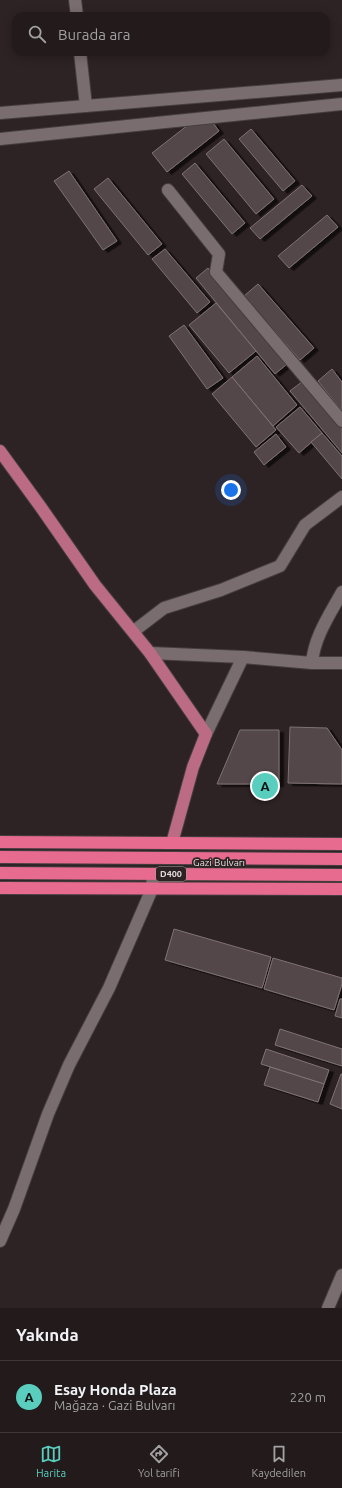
<!DOCTYPE html>
<html lang="tr">
<meta charset="utf-8">
<style>
body{margin:0;font-family:Ubuntu,sans-serif;background:#2a2324;color:#f1f3f6}
.you{position:absolute;left:231px;top:490px;width:14px;height:14px;margin:-10px;border:3px solid #fff;border-radius:50%;background:#1a73e8;box-shadow:0 0 0 6px #1a73e833}
.badge{display:grid;place-items:center;width:26px;height:26px;border-radius:50%;background:#59cebe;color:#111;font-size:13px;font-weight:700}
.pin{position:absolute;translate:-50% -50%;border:2px solid #fff;box-shadow:0 1px 4px #0006}
.list{margin:0;padding:0;list-style:none}
h2{display:flex;justify-content:space-between;align-items:center;height:52px;margin:0;padding:0 16px;font-size:17px}
h2 small{font-size:13px;font-weight:400;color:#a2a1a3}
.list li{display:grid;grid-template-columns:26px 1fr auto;gap:12px;align-items:center;box-sizing:border-box;height:72px;padding:0 16px;border-top:1px solid #3f383a}
.list b{display:block;font-size:15px;white-space:nowrap}
.list p{margin:0;font-size:13px;white-space:nowrap;color:#a2a1a3}
.list em{font-size:13px;font-style:normal;color:#a2a1a3}
.icon{flex:none;width:22px;height:22px;fill:none;stroke:currentColor;stroke-width:2;stroke-linecap:round;stroke-linejoin:round}
.map{position:relative;flex:none;width:342px;height:1308px;overflow:hidden}
.search{position:absolute;background:#221a1b;box-shadow:0 2px 10px #0003;left:12px;right:12px;top:12px;height:44px;display:flex;align-items:center;gap:10px;box-sizing:border-box;padding:0 14px;border-radius:12px;color:#a2a1a3;font-size:15px}
.sheet{height:124px;background:#221a1b}
nav{display:flex;justify-content:space-around;align-items:center;box-sizing:border-box;height:56px;border-top:1px solid #3f383a;background:#221a1b;font-size:11px;color:#a2a1a3}
nav a{display:grid;justify-items:center;gap:2px}
nav .on{color:#59cebe}
.map>svg:first-child{display:block}
.building{fill:#534749;stroke:#7f7275;filter:url(#shadow)}
.lines{fill:none;stroke-linecap:round;stroke-linejoin:round}
.minor-casing{stroke:#463e40;stroke-width:14}
.major-casing{stroke:#463e40;stroke-width:14}
.highway-casing{stroke:#463e40;stroke-width:14}
.minor{stroke:#7a6d70;stroke-width:12}
.major{stroke:#bb6b83;stroke-width:12}
.highway{stroke:#e76a8f;stroke-width:12}
.labels{text-anchor:middle;stroke-width:3.5;stroke-linejoin:round;paint-order:stroke}
.shield{fill:#2d2224;stroke:#aca4a6;stroke-width:1}
.shield-label{font-size:9px;font-weight:bold;fill:#e3dcdd}
.street-label{font-size:10px;fill:#e3dcdd;stroke:#2d2224}
</style>
<div class="map">
<svg width="342" height="1308" viewBox="0 0 342 1308">
<defs>
<filter id="shadow"><feDropShadow dx="4.5" dy="2.5" stdDeviation="0" flood-color="#0009"/></filter>
</defs>
<rect width="100%" height="100%" fill="#2d2224"/>
<g class="building">
<path d="M213,123l6,8 -52,41 -15,-19 36,-28z"/>
<path d="M251,129l44,52 -12,10 -44,-52z"/>
<path d="M224,139l50,60 -18,15 -50,-60z"/>
<path d="M195,163l50,60 -13,11 -50,-60z"/>
<path d="M69,171l48,70 -14,9 -49,-69z"/>
<path d="M108,178l54,66 -14,11 -54,-66z"/>
<path d="M302,185l10,11 -52,43 -10,-11z"/>
<path d="M327,215l11,12 -49,41 -11,-12z"/>
<path d="M165,249l45,53 -13,11 -45,-54z"/>
<path d="M208,268l79,96 -12,10 -79,-96z"/>
<path d="M258,284l56,64 -14,12 -56,-64z"/>
<path d="M216,303l40,48 -27,22 -40,-48z"/>
<path d="M184,325l39,53 -16,11 -38,-53z"/>
<path d="M257,356l40,49 -24,21 -41,-49z"/>
<path d="M332,369l10,13v29l-24,-30z"/>
<path d="M232,377l44,53 -20,17 -44,-53z"/>
<path d="M303,381l39,47v25l-52,-62z"/>
<path d="M300,407l22,26 -23,20 -23,-26z"/>
<path d="M322,433l20,23v23l-31,-37z"/>
<path d="M276,434l10,13 -22,18 -10,-13z"/>
<path d="M290,727l37,1 15,22v34l-54,-1z"/>
<path d="M240,730h39v54h-62z"/>
<path d="M174,929l97,28 -9,31 -97,-28z"/>
<path d="M273,958l69,20v6l-8,26 -70,-21z"/>
<path d="M340,999h2v19l-7,-2z"/>
<path d="M280,1029l62,20v17l-67,-21z"/>
<path d="M266,1049l63,21 -5,14 -63,-20z"/>
<path d="M270,1067l54,17 -6,18 -54,-17z"/>
<path d="M341,1074h1v35l-12,-5z"/>
</g>
<g class="lines">
<defs>
<g id="minor">
<path d="M75,0l2,16"/>
<path d="M80,52l6,54"/>
<path d="M0,113l342,-28"/>
<path d="M0,139l342,-35"/>
<path d="M168,190l51,64 -3,18 126,149"/>
<path d="M134,631l30,-23 57,-18 59,-24 25,-41 37,-28"/>
<path d="M150,653l93,4 69,6h30"/>
<path d="M312,663c2,-26 18,-49 30,-71"/>
<path d="M206,734l37,-77"/>
<path d="M0,1241l14,-32 34,-95 21,-49 40,-77 43,-99 1,-15"/>
<path d="M328,1308l14,-33"/>
</g>
<path id="major" d="M0,451l40,55 55,79 55,68 56,81 -13,33 -21,76"/>
<g id="highway">
<path d="M0,842l342,2"/>
<path d="M0,857l342,2"/>
<path d="M0,873l342,2"/>
<path d="M0,888l342,1"/>
</g>
</defs>
<use href="#minor" class="minor-casing"/>
<use href="#major" class="major-casing"/>
<use href="#highway" class="highway-casing"/>
<use href="#minor" class="minor"/>
<use href="#major" class="major"/>
<use href="#highway" class="highway"/>
</g>
<g class="labels">
<rect class="shield" x="156" y="867" width="30" height="14" rx="3"/>
<g class="shield-label">
<text x="171" y="877">D400</text>
</g>
<g class="street-label">
<text x="219" y="866">Gazi Bulvarı</text>
</g>
</g>
</svg>
<div class="you"></div>
<div class="pin badge" style="left:265px;top:786px">A</div>
<div class="search"><svg class="icon" aria-label="search" viewBox="0 0 24 24"><circle cx="10" cy="10" r="6"/><path d="M15 15l6 6"/></svg>Burada ara</div>
</div>
<section class="sheet">
<h2>Yakında<small></small></h2>
<ul class="list">
<li><span class="badge">A</span><div><b>Esay Honda Plaza</b><p>Mağaza · Gazi Bulvarı</p></div><em>220 m</em></li>
</ul>
</section>
<nav>
<a class="on"><svg class="icon" aria-label="map" viewBox="0 0 24 24"><path d="M3 6l6-2 6 2 6-2v14l-6 2-6-2-6 2zM9 4v14M15 6v14"/></svg>Harita</a>
<a><svg class="icon" aria-label="directions" viewBox="0 0 24 24"><path d="M12 3l9 9-9 9-9-9zM9 14v-3h6M13 9l2 2-2 2"/></svg>Yol tarifi</a>
<a><svg class="icon" aria-label="saved" viewBox="0 0 24 24"><path d="M7 4h10v16l-5-4-5 4z"/></svg>Kaydedilen</a>
</nav>
